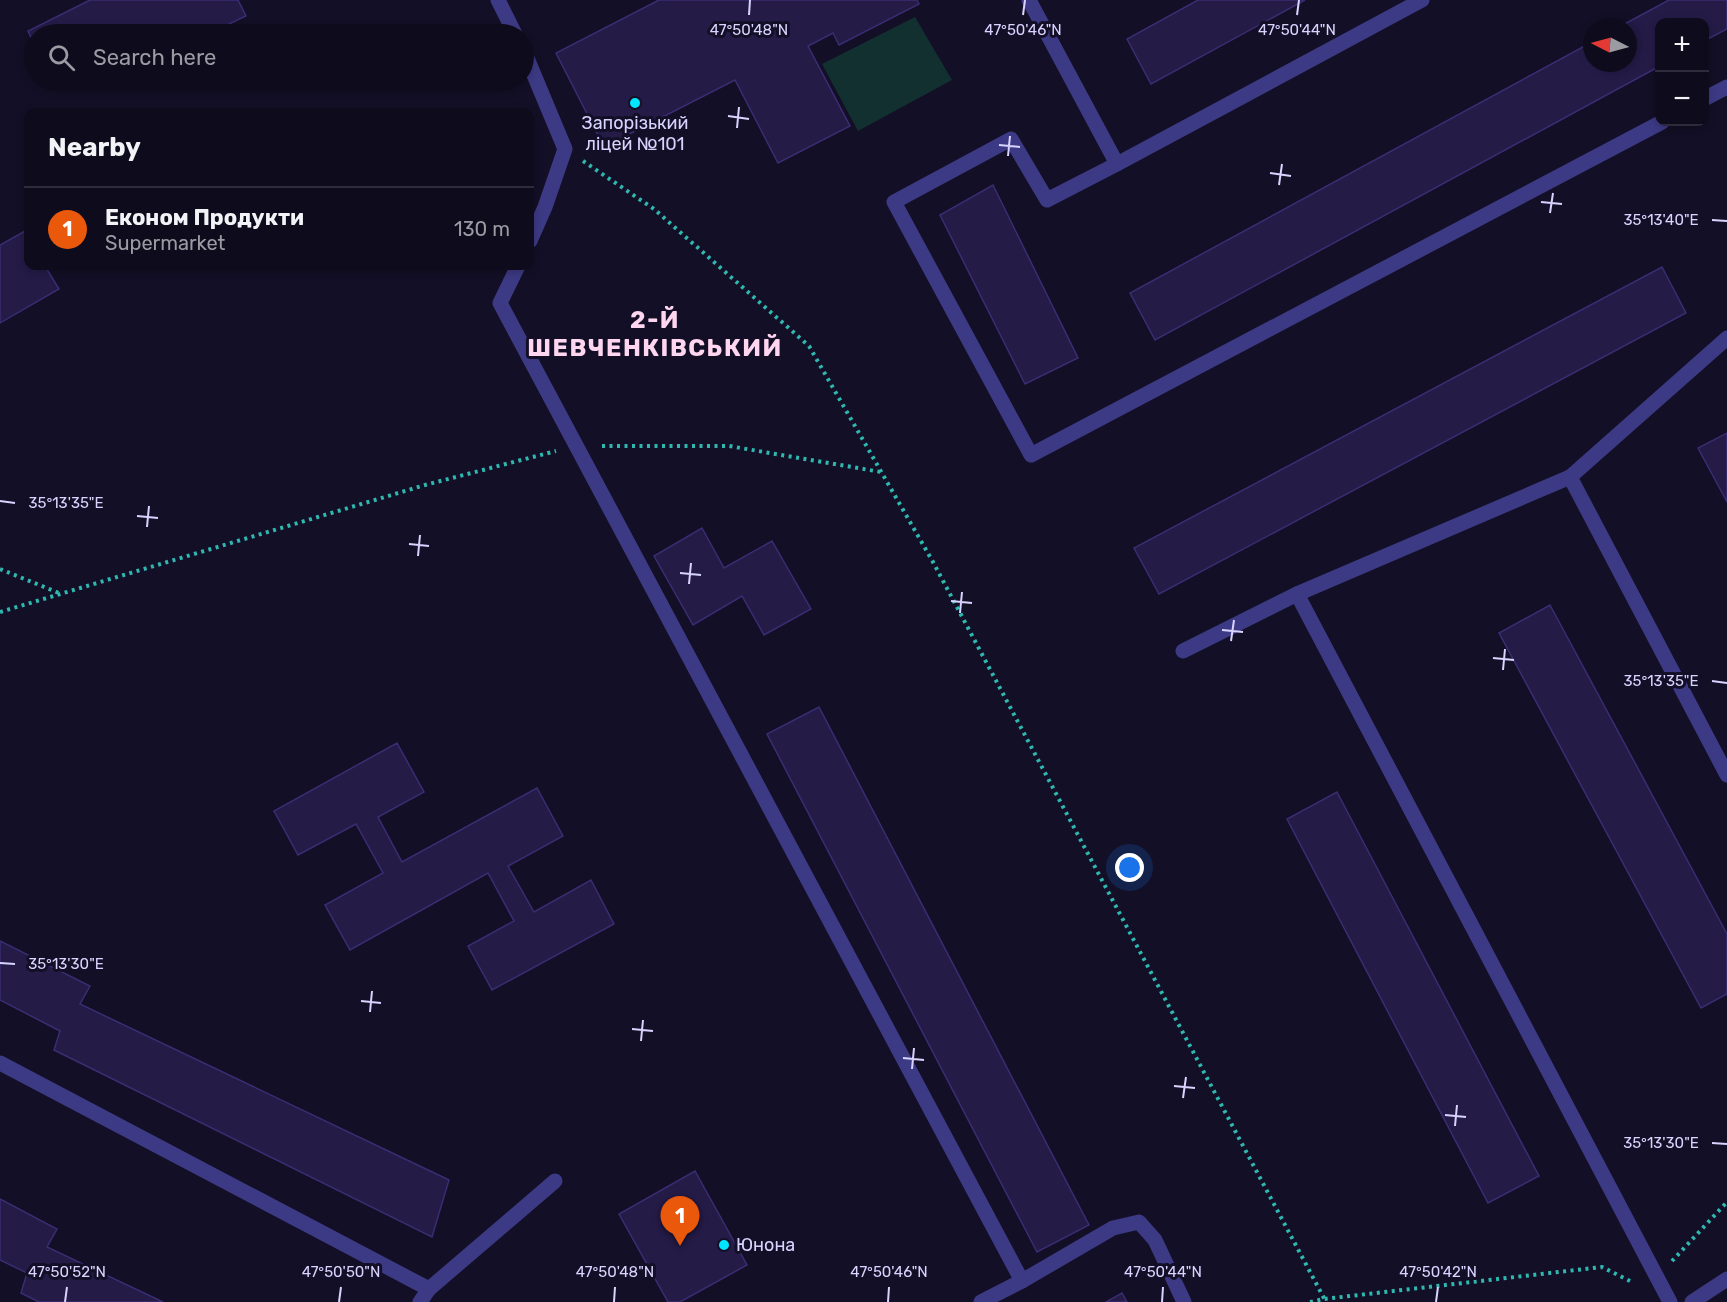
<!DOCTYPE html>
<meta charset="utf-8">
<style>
body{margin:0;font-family:Rubik,sans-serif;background:#171425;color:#f1f3f6}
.controls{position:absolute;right:18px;top:18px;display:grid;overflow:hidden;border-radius:12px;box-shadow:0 3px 9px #0003}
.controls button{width:54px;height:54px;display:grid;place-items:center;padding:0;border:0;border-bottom:2px solid #2e2b3b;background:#0e0b1c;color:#f1f3f6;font:30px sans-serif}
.compass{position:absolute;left:1583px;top:18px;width:54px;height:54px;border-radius:50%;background:#0e0b1c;box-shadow:0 3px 9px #0003;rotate:276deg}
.you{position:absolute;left:1130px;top:868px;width:21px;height:21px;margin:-15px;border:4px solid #fff;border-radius:50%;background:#1a73e8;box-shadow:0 0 0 9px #1a73e833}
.badge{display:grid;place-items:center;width:39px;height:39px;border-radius:50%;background:#ea580c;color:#fff;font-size:20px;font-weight:700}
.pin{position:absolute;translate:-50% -50px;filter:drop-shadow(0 2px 3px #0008)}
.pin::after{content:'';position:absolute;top:32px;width:21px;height:18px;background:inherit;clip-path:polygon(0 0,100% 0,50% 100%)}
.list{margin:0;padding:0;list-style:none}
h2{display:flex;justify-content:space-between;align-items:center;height:78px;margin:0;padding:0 24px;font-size:26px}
h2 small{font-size:20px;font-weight:400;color:#9b9ba3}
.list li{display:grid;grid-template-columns:39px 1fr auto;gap:18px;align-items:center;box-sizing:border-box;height:84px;padding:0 24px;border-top:2px solid #2e2b3b}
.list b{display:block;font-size:22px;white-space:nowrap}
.list p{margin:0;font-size:20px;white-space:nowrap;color:#9b9ba3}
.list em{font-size:20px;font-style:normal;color:#9b9ba3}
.icon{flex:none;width:33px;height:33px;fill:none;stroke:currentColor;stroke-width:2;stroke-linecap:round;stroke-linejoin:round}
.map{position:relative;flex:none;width:1727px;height:1302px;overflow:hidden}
.search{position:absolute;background:#0e0b1c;box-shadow:0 3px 9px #0003;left:24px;top:24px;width:510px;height:66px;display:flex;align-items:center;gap:15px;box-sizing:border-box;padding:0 21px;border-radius:33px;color:#9b9ba3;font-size:22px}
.panel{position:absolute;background:#0e0b1c;box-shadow:0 3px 9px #0003;left:24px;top:108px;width:510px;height:162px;border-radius:12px}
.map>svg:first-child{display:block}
.green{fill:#12302f}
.building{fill:#241b47;stroke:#3b2d73;stroke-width:1.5}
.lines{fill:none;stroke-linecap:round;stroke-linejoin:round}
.path{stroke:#2fb8b0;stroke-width:4;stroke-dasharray:3 4.5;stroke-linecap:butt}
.service{stroke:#3d3a85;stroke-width:15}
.minor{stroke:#3d3a85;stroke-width:15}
.tertiary{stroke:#3d3a85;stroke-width:15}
.ticks{fill:none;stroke:#d9d4ff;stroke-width:2}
.poi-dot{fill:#00e5ff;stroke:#130f26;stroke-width:2}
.labels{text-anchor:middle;stroke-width:6;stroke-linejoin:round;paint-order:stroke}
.poi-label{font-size:18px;fill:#d9d4ff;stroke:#130f26}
.district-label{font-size:24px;font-weight:bold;letter-spacing:1.5px;fill:#ffd6f0;stroke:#130f26}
.ticks-label{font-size:15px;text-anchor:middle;fill:#d9d4ff;stroke:#130f26;stroke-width:6;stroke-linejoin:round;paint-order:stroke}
</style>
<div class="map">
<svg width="1727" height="1302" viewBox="0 0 1727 1302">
<rect width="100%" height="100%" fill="#130f26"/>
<path class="green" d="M915,17l37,63 -94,51 -36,-67z"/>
<g class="building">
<path d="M90,0h148l8,16 -38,18h-174v10l-6,-13z"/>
<path d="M659,0h258l2,4 -80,41 -6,-12 -25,13 42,80 -72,37 -43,-83 -131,67 -48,-94z"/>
<path d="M1198,0h107l-154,84 -24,-45z"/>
<path d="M1669,0h58v29l-23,12v-19h-44v44l-505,274 -25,-47 462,-251v21h36v-36h-9z"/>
<path d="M96,80h22l-17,8z"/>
<path d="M993,185l85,173 -53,26 -85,-169z"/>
<path d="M25,231l3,5v30h17l14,23 -59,34v-78z"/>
<path d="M1662,267l24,46 -527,281 -25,-46z"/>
<path d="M1727,433v69l-29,-54z"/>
<path d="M702,528l22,40 48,-27 39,68 -47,26 -22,-39 -49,29 -39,-69z"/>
<path d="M1550,605l177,329v60l-26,14 -202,-375z"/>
<path d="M819,707l270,518 -52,27 -270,-518z"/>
<path d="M397,743l27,49 -46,25 24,45 135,-74 26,48 -55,30 26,46 57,-32 23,44 -122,66 -24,-44 46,-25 -26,-48 -138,77 -25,-45 58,-32 -27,-49 -58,31 -24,-44z"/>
<path d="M1337,792l202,384 -51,27 -201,-384z"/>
<path d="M0,941l90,45 -10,18 369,176 -17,57 -378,-187 6,-19 -60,-31z"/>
<path d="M695,1171l52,94 -67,37h-12l-49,-88z"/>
<path d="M0,1199l57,30 -10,18 116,55h-124l-18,-9 6,-20 -27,-13z"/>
<path d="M1122,1293l5,9h-21z"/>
</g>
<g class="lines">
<g class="path">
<path d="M583,161l71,48 155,137 124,216 393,740"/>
<path d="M602,446h127l152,26"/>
<path d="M0,569l59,24"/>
<path d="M0,612l425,-127 131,-34"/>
<path d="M1672,1261l55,-59"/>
<path d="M1310,1302l14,-3 278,-32 32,16"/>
</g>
<g class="service">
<path d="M498,0l17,34"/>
<path d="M1029,0l88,164"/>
<path d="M1422,0l-305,164 -70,36 -36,-61 -117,63 137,253 631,-333"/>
<path d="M524,51l41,98 -20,58 -15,34"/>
<path d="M1704,99l23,-12"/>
<path d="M518,266l-18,37 522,978 91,-53 26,-6 16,18 29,62"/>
<path d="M1297,594l373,708"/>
<path d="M1183,651l114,-57 273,-117 157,-139"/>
<path d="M0,1063l429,226"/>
<path d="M420,1302l9,-13 126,-108"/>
<path d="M981,1302l41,-21"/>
</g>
<path class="minor" d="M1570,477l157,298"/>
<path class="tertiary" d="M1692,1302l35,-23"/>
</g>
<path class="ticks" d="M749,15l1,-15M1023,15l2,-15M1297,15l2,-15M728,116l21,3M737,128l2,-21M999,145l21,2M1008,156l2,-20M1270,173l21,3M1279,185l3,-21M1541,202l21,2M1550,213l3,-20M1712,220l15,1M0,501l15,2M137,516l21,2M147,527l2,-21M409,544l20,2M418,556l2,-21M680,573l21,2M689,584l2,-21M951,601l21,2M960,613l2,-21M1222,630l21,2M1231,641l3,-21M1493,658l21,2M1503,670l2,-21M1712,681l15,2M0,963l15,1M361,1001l20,2M370,1012l2,-21M632,1029l21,2M641,1041l2,-21M903,1058l21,2M912,1069l2,-21M1174,1086l21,2M1183,1098l3,-21M1445,1115l21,2M1455,1126l2,-21M1712,1143l15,1M65,1302l2,-15M339,1302l2,-15M614,1302l1,-15M888,1302l1,-15M1162,1302l1,-15M1436,1302l2,-15"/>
<g class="poi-dot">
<circle cx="635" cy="103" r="6"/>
<circle cx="724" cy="1245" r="6"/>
</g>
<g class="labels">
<g class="poi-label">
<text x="635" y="129">Запорізький<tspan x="635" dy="21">ліцей №101</tspan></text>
<text x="736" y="1251" text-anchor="start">Юнона</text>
</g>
<g class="district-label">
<text x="655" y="328">2-Й<tspan x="655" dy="28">ШЕВЧЕНКІВСЬКИЙ</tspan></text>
</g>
</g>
<g class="ticks-label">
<text x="749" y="35">47°50'48"N</text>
<text x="1023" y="35">47°50'46"N</text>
<text x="1297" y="35">47°50'44"N</text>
<text x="1661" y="225">35°13'40"E</text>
<text x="66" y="508">35°13'35"E</text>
<text x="1661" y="686">35°13'35"E</text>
<text x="66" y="969">35°13'30"E</text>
<text x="1661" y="1148">35°13'30"E</text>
<text x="67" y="1277">47°50'52"N</text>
<text x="341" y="1277">47°50'50"N</text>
<text x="615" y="1277">47°50'48"N</text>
<text x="889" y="1277">47°50'46"N</text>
<text x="1163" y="1277">47°50'44"N</text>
<text x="1438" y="1277">47°50'42"N</text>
</g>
</svg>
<div class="controls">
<button>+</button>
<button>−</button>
</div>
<svg class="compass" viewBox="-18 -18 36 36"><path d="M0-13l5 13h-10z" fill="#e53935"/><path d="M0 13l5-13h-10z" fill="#9b9ba3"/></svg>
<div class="you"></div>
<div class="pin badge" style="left:680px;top:1246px">1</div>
<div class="search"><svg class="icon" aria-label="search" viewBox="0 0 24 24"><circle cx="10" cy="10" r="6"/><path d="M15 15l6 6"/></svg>Search here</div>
<section class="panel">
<h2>Nearby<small></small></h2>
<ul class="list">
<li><span class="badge">1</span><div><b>Економ Продукти</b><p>Supermarket</p></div><em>130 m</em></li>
</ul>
</section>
</div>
